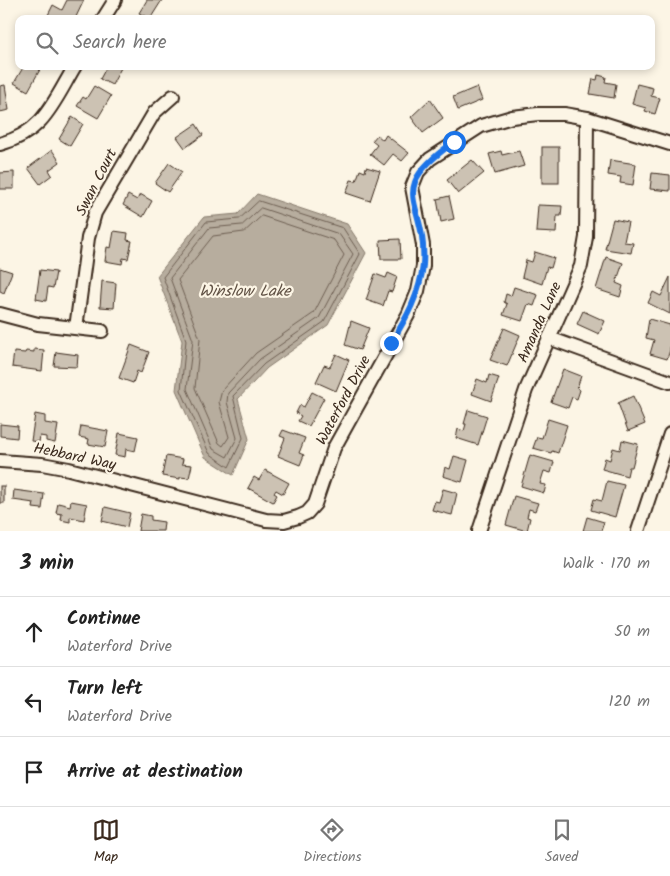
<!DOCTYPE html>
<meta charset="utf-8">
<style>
body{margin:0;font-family:Kalam,sans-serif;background:#f2f2f2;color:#222}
.stop{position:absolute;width:15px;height:15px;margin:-11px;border:4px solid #1a73e8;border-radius:50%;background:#fff}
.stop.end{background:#1a73e8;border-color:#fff;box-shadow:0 1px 5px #0008}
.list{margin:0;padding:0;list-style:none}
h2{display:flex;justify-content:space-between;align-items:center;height:65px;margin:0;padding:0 20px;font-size:21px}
h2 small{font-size:16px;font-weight:400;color:#767676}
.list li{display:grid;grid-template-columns:32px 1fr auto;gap:15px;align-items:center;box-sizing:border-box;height:70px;padding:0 20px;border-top:1px solid #e0e0e0}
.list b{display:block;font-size:19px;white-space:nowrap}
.list p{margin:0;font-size:16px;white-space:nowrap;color:#767676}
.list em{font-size:16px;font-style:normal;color:#767676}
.icon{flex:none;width:28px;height:28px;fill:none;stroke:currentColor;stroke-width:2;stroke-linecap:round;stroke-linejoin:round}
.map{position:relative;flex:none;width:670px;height:531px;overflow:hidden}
.search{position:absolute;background:#fff;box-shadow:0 2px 8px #0003;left:15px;right:15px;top:15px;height:55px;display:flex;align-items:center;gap:12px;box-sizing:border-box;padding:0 18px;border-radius:10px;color:#767676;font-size:19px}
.sheet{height:275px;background:#fff}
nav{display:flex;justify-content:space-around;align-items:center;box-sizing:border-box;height:70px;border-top:1px solid #e0e0e0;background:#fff;font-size:14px;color:#767676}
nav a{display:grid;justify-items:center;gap:2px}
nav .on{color:#3b2a1e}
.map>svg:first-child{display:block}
.water{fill:#b7ad9e;stroke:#85796b}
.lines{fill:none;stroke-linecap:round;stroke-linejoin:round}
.shore{stroke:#6d5e51;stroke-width:1}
.building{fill:#ccc2b3;stroke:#3b2a1e}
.minor-casing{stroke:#3b2a1e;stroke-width:16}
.minor{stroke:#fcf5e5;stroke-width:12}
.route{stroke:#1a73e8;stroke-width:6}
.labels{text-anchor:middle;stroke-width:4.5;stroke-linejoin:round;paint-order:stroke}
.street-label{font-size:15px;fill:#3b2a1e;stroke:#fcf5e5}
.water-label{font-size:16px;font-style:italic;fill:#605144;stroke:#fcf5e5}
</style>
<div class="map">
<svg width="670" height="531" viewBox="0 0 670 531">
<rect width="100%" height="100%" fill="#fcf5e5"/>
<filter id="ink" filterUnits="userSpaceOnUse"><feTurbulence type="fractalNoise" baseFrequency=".02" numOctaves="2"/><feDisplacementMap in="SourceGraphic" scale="10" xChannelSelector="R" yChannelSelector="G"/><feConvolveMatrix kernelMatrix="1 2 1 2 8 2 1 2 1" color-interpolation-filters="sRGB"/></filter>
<g filter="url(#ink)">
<path class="water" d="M257,194l90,30 19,29 -38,72 -61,43 -29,31 11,40 -16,36 -28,-18 -29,-67 6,-49 -25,-65 47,-59 34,-3z"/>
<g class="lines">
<g class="shore">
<path d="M259,201l84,27 17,26 -36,68 -60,42 -31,32 10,42 -14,29 -20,-14 -28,-63 5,-50 -23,-63 43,-55 33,-3z"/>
<path d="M261,208l78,26 14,20 -34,64 -59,41 -32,34 -1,9 10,36 -10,19 -14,-8 -26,-60 6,-49 -23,-62 39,-50 33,-3z"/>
<path d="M262,216l72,24 10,15 -30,58 -58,40 -34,37 -3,12 10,35 -6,9 -4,-3 -24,-55 5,-49 -22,-59 35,-44 31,-4z"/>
</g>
</g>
<g class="building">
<path d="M67,0h17l-9,19h-20l-7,-4 5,-10 9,5z"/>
<path d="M147,0h15l-12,19 -11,-6z"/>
<path d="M24,66h18l-14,25 -14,-8z"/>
<path d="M107,66h15l-10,19 -12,-6z"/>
<path d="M598,75l8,2 -1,5 11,2 -2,14 -24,-4 3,-15 4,1z"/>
<path d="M637,84l16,4 -2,8 9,2 -5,16 -10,-3 1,-3 -14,-4z"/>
<path d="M5,85l4,25 -9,2v-26z"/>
<path d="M94,86l17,10 -13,22 -21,-12 6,-9 3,2z"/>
<path d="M477,87l5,13 -24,10 -5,-13z"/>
<path d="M430,99l13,19 -20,15 -12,-16z"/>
<path d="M72,117l11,7 -13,22 -11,-7z"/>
<path d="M196,124l7,11 -18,13 -8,-11z"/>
<path d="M377,135l6,5 3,-5 23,18 -7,8 -9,-7 -9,11 -14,-11 7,-9 -5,-4z"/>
<rect x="542" y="147" width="17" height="36"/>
<path d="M52,150l8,12 -11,8 3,5 -12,9 -12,-16z"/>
<path d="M501,151l1,4 17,-4 5,15 -29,8 -6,-20z"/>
<path d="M472,160l12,13 -26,21 -11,-14z"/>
<path d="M610,160l26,4 -3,21 -13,-2 1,-6 -13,-2z"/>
<path d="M169,163l13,9 -14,20 -13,-9z"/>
<path d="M366,167l14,4 -10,30 -24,-8 5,-13 5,1 4,-11 5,2z"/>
<path d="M14,172v17h-14v-16z"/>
<path d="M652,173l18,2v16l-20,-2z"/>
<path d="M140,194l12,7 -9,16 -20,-12 5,-10 9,5z"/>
<path d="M449,196l5,23 -13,3 -4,-23z"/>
<path d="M538,205l24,1 -1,10h-4l-1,17 -20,-1z"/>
<path d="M613,219l15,3 -4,20 9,1 -2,10 -26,-4z"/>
<path d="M114,231l14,2 -1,7 5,1 -4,18 -5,-1 -1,6 -17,-3 2,-14 4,1z"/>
<path d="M400,239l1,20h-20l-1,-19z"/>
<path d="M535,252l19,6 -3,10 -4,-1 -5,17 -20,-7 4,-17 6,2z"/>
<path d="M606,257l17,6 -7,20 7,3 -3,11 -24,-8z"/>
<path d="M0,268l12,4 -8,21 -4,-2z"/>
<path d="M40,270l16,2 -3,16 -5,-1 -2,14 -10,-2z"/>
<path d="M388,273l9,4 -5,15 -4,-1 -5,15 -17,-6 9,-26 11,4z"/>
<path d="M670,277v37l-22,-11 5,-11 8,4z"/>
<path d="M102,281l14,2 -2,25 -14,-1z"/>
<path d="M514,287l24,8 -4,11 -6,-2 -6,17 -19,-6 4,-11 -3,-2 2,-8 5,2z"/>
<path d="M583,311l22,10 -6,13 -22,-10z"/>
<path d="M649,319l21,6v25l-3,9 -17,-5 4,-14 -8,-2z"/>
<path d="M351,321l18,7 -9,22 -15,-5z"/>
<path d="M504,328l16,7 -13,31 -17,-6z"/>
<path d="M131,345l18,7 -8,21 -4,-2 -4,12 -14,-5z"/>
<path d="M34,349l10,1 -2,21 -30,-4 2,-15 11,1 1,-2 8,1z"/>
<path d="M56,352l22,3 -1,12 -23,-1z"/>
<path d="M336,354l13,6 -13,31 -20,-9 8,-17 6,2z"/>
<path d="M563,369l18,7 -4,12 3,2 -3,9 -5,-2 -4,11 -17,-6z"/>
<path d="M489,375l10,3 -8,23 -19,-7 5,-15 10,4z"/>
<path d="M312,392l12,6 -15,28 -11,-5 3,-5 -5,-3 4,-8 4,2z"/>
<path d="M633,396l12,28 -17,7 -10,-28z"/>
<path d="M468,410l19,6 -9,29 -22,-7 2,-9 6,2 2,-7h-2z"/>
<path d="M35,414l10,2v7l13,2 -3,18 -9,-2v-4l-6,-1 -1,6 -8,-1z"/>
<path d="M548,419l19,6 -9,28 -6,-2 -1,2 -18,-5 4,-11 5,1z"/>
<path d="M0,424l18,2 -1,12 -17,-2z"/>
<path d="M81,426l27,5 -3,16 -17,-3 1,-5 -10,-2z"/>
<path d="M283,430l22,8 -6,15 5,2 -4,10 -22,-9 7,-18 -5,-2z"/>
<path d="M119,433l19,4 -3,14 -9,-2 -1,8 -10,-2z"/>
<path d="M622,440l16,4 -6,23h-3l-2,9 -25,-7 3,-11 5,2 3,-12 7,2z"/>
<path d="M530,455l24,7 -3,11 -7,-2 -4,13 6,1 -2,8 -23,-7z"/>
<path d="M166,456l17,3 -1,5 10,1 -3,13 -9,-1v2l-18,-3z"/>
<path d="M454,456l14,4 -6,22 -19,-6 2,-9 5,2z"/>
<path d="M265,470l24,13 -6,11 -7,-4 -2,3 3,2 -4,7 -25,-14 6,-11 5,3z"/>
<path d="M607,481l17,4 -9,32 -24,-7 3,-11 8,2z"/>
<rect x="0" y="486" width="4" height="17"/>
<path d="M443,489l14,4 -5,22 -20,-5 3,-9 4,1z"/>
<path d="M14,490l30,4 -2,15 -9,-1 1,-5 -21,-3z"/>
<path d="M514,496l24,7 -3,8 -6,-2 -2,8 3,1 -3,13 -21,-6z"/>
<path d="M71,501l16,3 -3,16 -14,-3v5l-9,-2 1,-6 -6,-1 2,-10 12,3z"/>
<path d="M105,507l25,6 -3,14 -25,-6z"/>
<path d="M141,514l10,2v4l13,2 -1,9h-25z"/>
<path d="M587,517l17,5 -3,9h-18z"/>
</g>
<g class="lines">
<defs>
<g id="minor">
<path d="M103,19l12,-19"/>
<path d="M0,144c44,-12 53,-41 75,-78"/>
<path d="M0,314l38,10 64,7"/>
<path d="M76,328l12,-90 7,-25 59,-100 19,-17"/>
<path d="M549,338l121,44"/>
<path d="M0,461l42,3 27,5 197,51 18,1 14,-4 9,-4 8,-9 19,-56 74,-133 10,-24 5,-25v-21l-11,-58 6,-15 12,-13 51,-33 31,-9 26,-3h26l23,4 83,26"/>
<path d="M479,531l47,-141 55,-124 5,-29 1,-119"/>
<path d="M638,531l32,-97"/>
</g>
</defs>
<use href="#minor" class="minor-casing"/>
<use href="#minor" class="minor"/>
</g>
</g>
<g class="lines" filter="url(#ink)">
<path class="route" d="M391,343c15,-24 29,-49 32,-78 5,-66 -41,-72 31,-123"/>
</g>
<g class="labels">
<g class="street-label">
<text transform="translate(96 182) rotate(-63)" y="5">Swan Court</text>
<text transform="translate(539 322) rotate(-66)" y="5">Amanda Lane</text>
<text transform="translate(343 400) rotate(-62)" y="5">Waterford Drive</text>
<text transform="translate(75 456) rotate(12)" y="5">Hebbard Way</text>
</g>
<g class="water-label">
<text x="245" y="296">Winslow Lake</text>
</g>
</g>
</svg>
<div class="stop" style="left:454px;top:142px"></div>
<div class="stop end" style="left:391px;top:343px"></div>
<div class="search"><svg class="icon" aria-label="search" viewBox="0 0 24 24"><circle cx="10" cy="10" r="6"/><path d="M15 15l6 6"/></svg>Search here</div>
</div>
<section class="sheet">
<h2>3 min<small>Walk · 170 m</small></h2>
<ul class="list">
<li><svg class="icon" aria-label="ahead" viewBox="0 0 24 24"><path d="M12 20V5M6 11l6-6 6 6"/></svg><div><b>Continue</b><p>Waterford Drive</p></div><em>50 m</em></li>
<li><svg class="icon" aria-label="left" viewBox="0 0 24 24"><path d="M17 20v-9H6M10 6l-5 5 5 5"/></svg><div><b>Turn left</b><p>Waterford Drive</p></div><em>120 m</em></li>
<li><svg class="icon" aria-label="arrive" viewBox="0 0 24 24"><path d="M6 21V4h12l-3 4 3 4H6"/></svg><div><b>Arrive at destination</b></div></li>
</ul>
</section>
<nav>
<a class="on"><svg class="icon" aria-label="map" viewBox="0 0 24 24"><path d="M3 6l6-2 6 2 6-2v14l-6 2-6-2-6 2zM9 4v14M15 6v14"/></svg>Map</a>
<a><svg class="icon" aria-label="directions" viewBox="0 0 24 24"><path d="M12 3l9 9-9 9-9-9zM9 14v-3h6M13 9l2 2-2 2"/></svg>Directions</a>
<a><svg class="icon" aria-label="saved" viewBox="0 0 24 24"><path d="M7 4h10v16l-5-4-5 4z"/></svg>Saved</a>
</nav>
